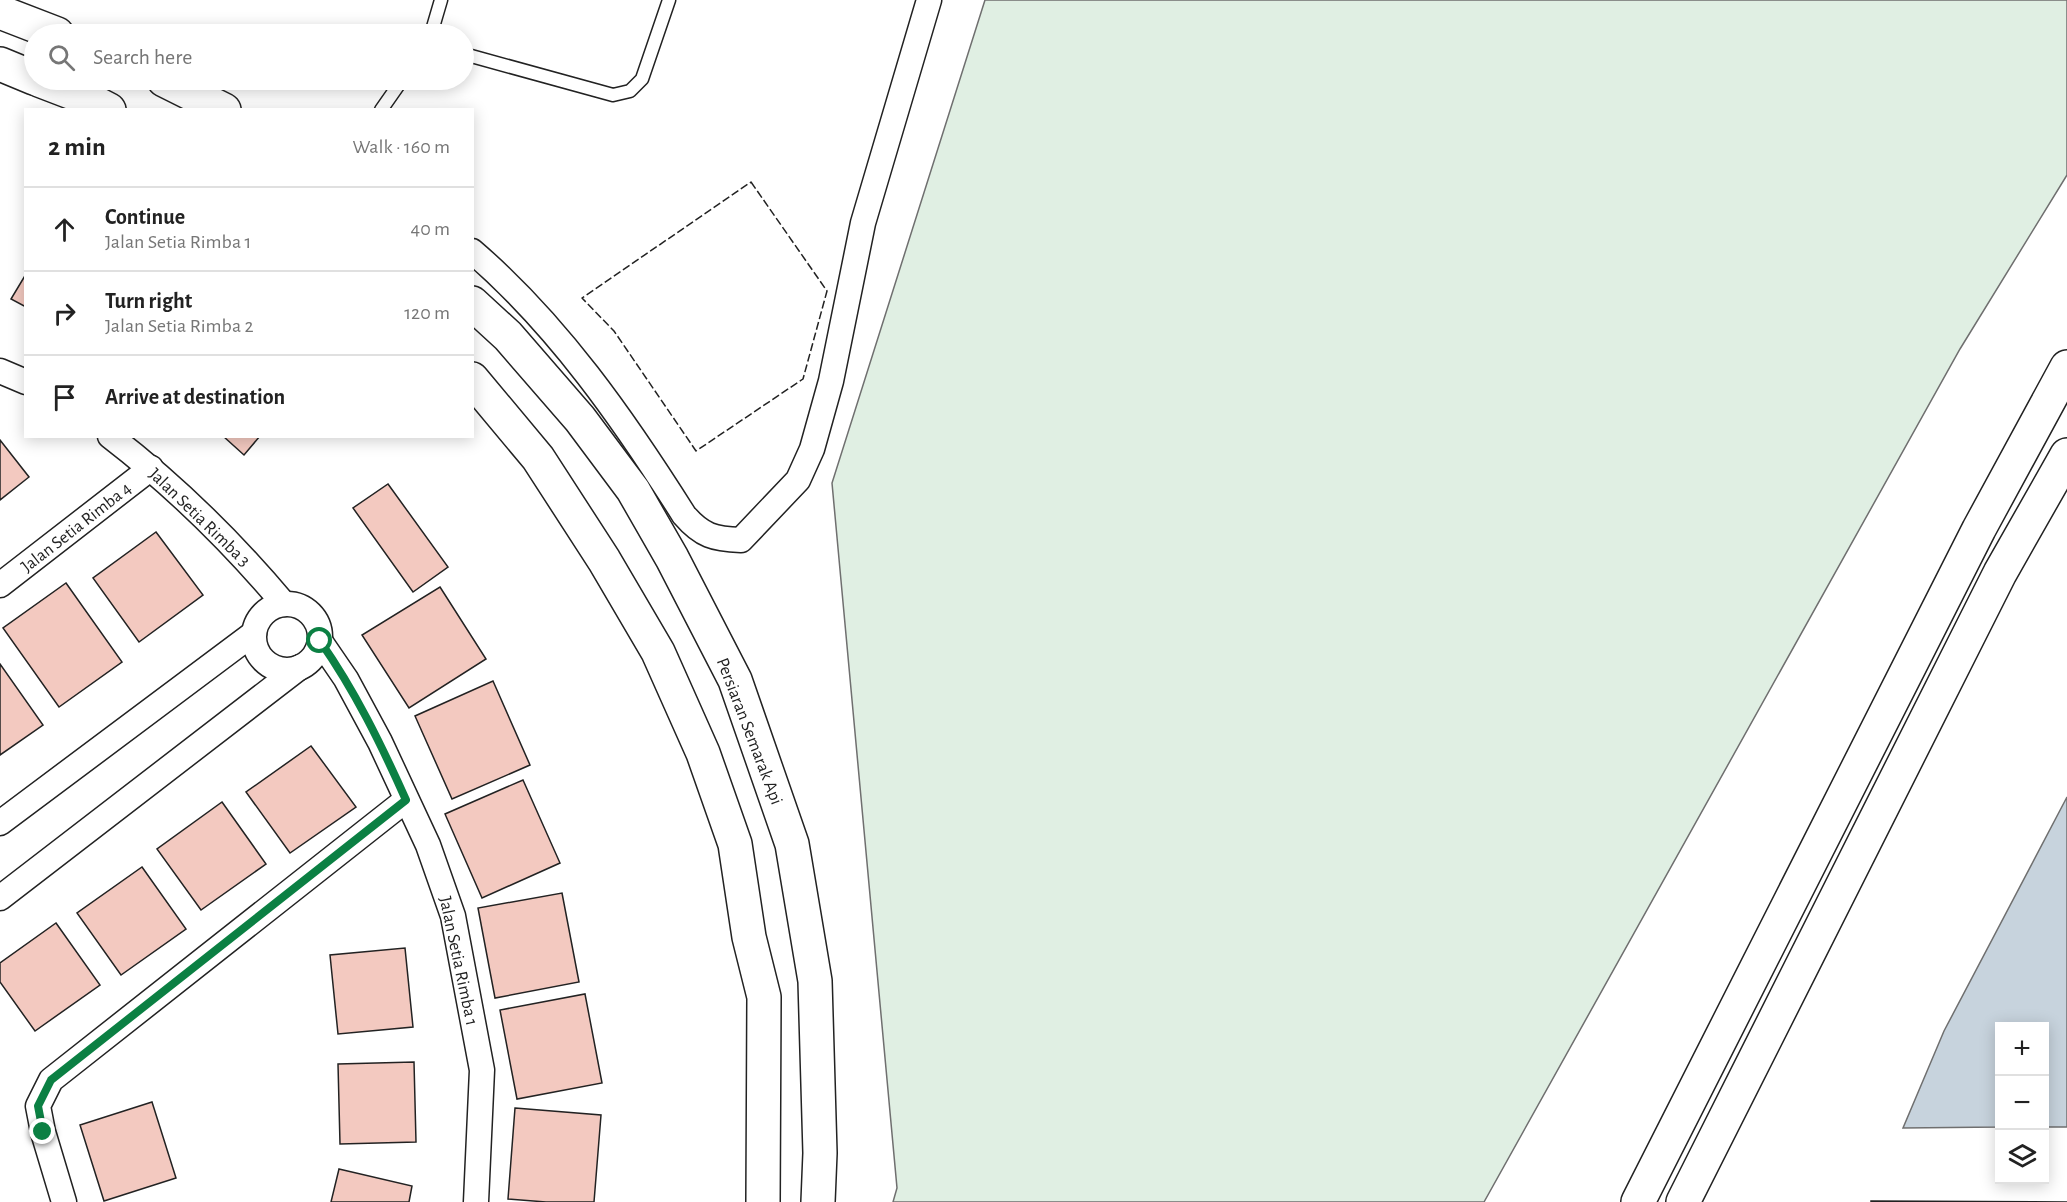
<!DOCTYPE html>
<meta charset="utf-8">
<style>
body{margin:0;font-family:"Alegreya Sans",sans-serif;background:#f2f2f2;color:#222}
.controls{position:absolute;right:18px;bottom:18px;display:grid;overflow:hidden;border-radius:0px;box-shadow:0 3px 15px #0003}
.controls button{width:54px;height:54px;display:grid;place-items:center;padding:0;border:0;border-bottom:2px solid #e0e0e0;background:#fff;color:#222;font:30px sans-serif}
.stop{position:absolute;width:18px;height:18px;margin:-14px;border:4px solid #0b8043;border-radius:50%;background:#fff}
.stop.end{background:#0b8043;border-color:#fff;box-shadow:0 2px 6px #0008}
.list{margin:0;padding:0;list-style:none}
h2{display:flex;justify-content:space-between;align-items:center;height:78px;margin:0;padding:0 24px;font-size:26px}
h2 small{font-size:20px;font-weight:400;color:#767676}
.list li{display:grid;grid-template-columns:39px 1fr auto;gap:18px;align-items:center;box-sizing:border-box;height:84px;padding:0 24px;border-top:2px solid #e0e0e0}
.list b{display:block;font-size:22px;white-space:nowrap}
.list p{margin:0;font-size:20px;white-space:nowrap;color:#767676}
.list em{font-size:20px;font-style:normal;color:#767676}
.icon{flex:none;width:33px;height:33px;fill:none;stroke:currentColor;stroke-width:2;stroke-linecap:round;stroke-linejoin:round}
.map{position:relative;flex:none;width:2067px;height:1202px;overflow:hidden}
.search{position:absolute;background:#fff;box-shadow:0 3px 15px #0003;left:24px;top:24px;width:450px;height:66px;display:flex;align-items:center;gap:15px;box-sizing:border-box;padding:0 21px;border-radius:33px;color:#767676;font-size:22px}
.panel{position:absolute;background:#fff;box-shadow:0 3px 15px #0003;left:24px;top:108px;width:450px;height:330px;border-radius:0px}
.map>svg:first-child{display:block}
.green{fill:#e0efe3;stroke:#6f6f6f;stroke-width:1.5}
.water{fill:#c7d3dd;stroke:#6f6f6f;stroke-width:1.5}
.building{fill:#f3c9c0;stroke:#222;stroke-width:1.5}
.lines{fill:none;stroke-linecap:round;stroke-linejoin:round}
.lane-casing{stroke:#222;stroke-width:15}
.street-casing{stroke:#222;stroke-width:27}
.secondary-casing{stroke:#222;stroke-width:36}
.highway-casing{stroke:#222;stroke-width:36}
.lane{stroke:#fff;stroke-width:12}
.street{stroke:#fff;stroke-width:24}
.secondary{stroke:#fff;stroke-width:33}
.highway{stroke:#fff;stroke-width:33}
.fence{stroke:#222;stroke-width:1.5;stroke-dasharray:8 3;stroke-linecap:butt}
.route{stroke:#0b8043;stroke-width:8}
.labels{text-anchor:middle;stroke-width:4.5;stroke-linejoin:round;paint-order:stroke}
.street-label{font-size:18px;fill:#222;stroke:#fff}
</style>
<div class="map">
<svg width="2067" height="1202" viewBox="0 0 2067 1202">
<rect width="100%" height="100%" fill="#fff"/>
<path class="green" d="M985,0h1082v175l-107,174 -476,853h-591l4,-14 -65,-705z"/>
<path class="water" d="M2067,797v330h-22l-1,-101h-44l-1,101 -96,1 41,-97z"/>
<g class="building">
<path d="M26,274v33l-15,-8z"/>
<path d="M223,436h37l-16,19z"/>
<path d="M0,440l29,37 -29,23z"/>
<path d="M388,484l60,83 -35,25 -60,-84z"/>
<path d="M156,532l47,63 -64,47 -46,-64z"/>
<path d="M66,583l56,79 -63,45 -56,-79z"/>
<path d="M440,587l46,72 -77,49 -47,-73z"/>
<path d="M0,664l43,61 -43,30z"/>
<path d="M493,681l37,84 -78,34 -37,-83z"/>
<path d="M311,746l45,61 -66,46 -44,-61z"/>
<path d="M523,780l37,83 -78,35 -37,-84z"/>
<path d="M222,802l44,62 -65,46 -44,-61z"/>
<path d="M142,867l44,62 -65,46 -44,-62z"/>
<path d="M562,893l17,89 -84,16 -17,-90z"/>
<path d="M56,923l44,62 -65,46 -35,-49v-19z"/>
<path d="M405,948l8,79 -75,7 -8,-79z"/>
<path d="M585,994l17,89 -85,16 -17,-89z"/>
<path d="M414,1062l2,80 -76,2 -2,-80z"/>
<path d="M152,1102l24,76 -72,23 -24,-76z"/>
<path d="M515,1108l86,7 -7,87h-48l-38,-3z"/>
<path d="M339,1169l73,17 -3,16h-78z"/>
<path d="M1871,1201l196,1h-196z"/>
</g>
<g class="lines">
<defs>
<g id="lane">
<path d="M431,34l10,-34"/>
<path d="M464,54l149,41 17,-4 12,-12 27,-79"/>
<path d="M381,110l21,-30"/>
</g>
<g id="street">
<path d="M472,251c86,74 152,169 212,264 18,21 30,24 57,25l57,-60 14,-31 19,-68 32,-158 66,-223"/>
<path d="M0,371l26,11"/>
<path d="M110,436c65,50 122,106 174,168"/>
<path d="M0,585l151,-117"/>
<circle cx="287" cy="637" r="33"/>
<path d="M320,641l26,38 34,63 48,103 25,71 29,154 -6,132"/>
<path d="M0,823l254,-190"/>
<path d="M0,898l300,-231"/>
<path d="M64,1202l-21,-70 -5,-26 13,-26 355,-280"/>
</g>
<g id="secondary">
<path d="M0,12l57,22"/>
<path d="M0,64l34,14"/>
<path d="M39,80l47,18 23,12"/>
<path d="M164,80l60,30"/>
<path d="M472,303l36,33 72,83 53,71 39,68 63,122 57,164 23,137 5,172 -2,49"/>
<path d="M472,379l66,79 66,102 54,92 45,101 32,91 14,93 15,60 -1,205"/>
</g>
<g id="highway">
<path d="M1638,1202l341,-673 88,-162"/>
<path d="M1683,1202l317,-629 67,-118"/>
</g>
</defs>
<use href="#lane" class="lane-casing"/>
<use href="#street" class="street-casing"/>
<use href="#secondary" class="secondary-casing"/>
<use href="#highway" class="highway-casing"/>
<use href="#lane" class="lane"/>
<use href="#street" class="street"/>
<use href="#secondary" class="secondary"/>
<use href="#highway" class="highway"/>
<path class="fence" d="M751,182l76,109 -24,88 -107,72 -82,-120 -32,-33z"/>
</g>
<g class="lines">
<path class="route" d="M43,1132l-5,-26 13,-26 355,-280c-25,-56 -51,-109 -86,-159"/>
</g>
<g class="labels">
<g class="street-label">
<text transform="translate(200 517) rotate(44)" y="6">Jalan Setia Rimba 3</text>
<text transform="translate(76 527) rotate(-38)" y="6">Jalan Setia Rimba 4</text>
<text transform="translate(750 731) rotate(69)" y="6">Persiaran Semarak Api</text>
<text transform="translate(459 961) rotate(78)" y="6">Jalan Setia Rimba 1</text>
</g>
</g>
</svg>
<div class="controls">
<button>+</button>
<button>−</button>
<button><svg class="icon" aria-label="layers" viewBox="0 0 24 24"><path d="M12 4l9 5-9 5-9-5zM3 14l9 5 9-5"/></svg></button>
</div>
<div class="stop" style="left:320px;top:641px"></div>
<div class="stop end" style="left:43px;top:1132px"></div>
<div class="search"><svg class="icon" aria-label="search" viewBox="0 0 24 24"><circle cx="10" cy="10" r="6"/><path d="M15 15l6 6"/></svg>Search here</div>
<section class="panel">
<h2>2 min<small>Walk · 160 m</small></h2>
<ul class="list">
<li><svg class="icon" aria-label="ahead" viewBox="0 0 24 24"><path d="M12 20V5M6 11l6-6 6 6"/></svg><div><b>Continue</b><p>Jalan Setia Rimba 1</p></div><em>40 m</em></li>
<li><svg class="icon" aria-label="right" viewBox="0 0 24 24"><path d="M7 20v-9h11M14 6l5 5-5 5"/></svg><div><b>Turn right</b><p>Jalan Setia Rimba 2</p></div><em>120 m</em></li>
<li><svg class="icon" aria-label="arrive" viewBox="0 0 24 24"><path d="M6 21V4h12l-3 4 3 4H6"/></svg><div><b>Arrive at destination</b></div></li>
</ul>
</section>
</div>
